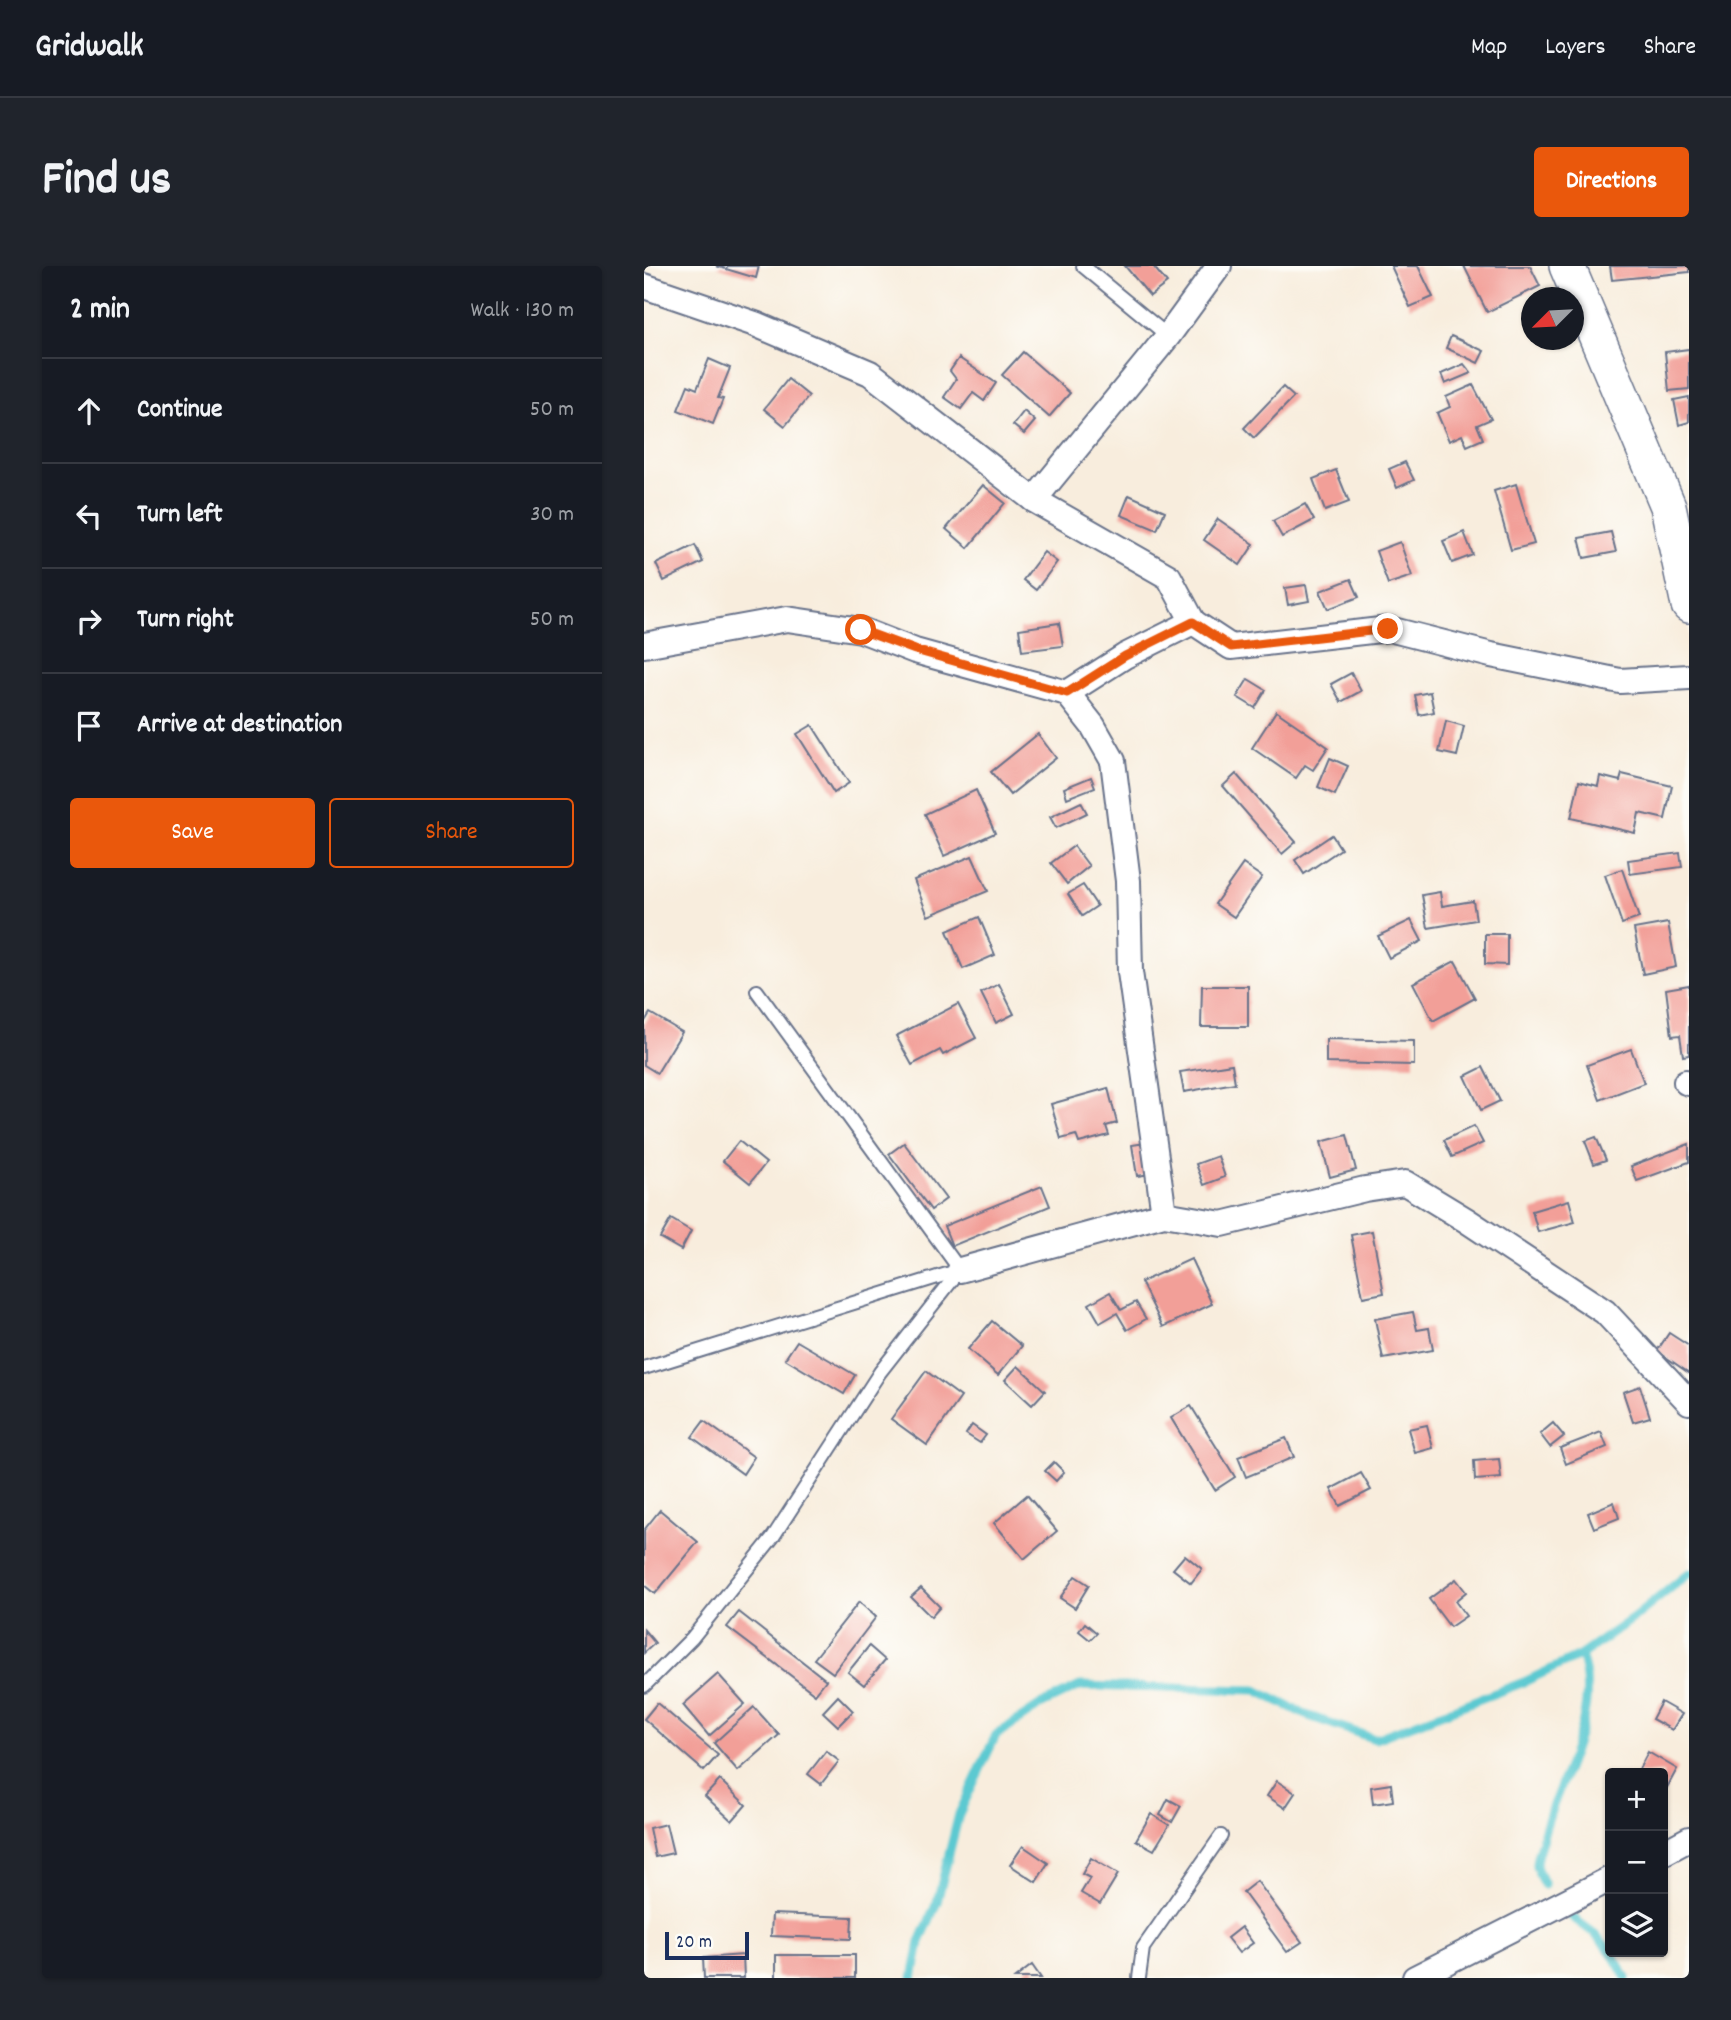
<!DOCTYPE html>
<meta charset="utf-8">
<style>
body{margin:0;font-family:Dekko,sans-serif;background:#20242c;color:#f1f3f6}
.controls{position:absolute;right:21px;bottom:21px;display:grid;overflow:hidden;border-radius:7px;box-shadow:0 2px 5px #0004}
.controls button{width:63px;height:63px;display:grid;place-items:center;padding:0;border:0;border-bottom:2px solid #363941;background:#171b24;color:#f1f3f6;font:35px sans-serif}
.compass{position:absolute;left:877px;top:21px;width:63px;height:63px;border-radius:50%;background:#171b24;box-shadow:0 2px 5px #0004;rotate:246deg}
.scale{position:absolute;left:21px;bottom:18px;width:84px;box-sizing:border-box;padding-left:7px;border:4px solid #1b2f5e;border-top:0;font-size:19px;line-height:24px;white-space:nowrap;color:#1b2f5e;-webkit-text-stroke:5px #fdfcf7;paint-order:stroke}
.stop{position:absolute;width:21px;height:21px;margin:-16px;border:5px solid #ea580c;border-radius:50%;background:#fff}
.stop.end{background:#ea580c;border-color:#fff;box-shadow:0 2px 7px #0008}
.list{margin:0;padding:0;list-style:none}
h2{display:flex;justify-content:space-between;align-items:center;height:91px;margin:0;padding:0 28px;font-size:30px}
h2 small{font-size:23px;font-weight:400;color:#9ea1a6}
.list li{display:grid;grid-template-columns:46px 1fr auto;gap:21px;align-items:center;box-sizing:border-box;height:105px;padding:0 28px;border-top:2px solid #363941}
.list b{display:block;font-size:26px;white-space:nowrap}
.list em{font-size:23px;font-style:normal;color:#9ea1a6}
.actions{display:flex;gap:14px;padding:21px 28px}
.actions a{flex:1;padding:16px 0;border:2px solid #ea580c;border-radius:7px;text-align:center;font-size:24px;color:#ea580c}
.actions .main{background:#ea580c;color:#fff}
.icon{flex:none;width:38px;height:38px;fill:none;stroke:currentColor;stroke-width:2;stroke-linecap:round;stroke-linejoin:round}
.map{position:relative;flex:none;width:1045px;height:1712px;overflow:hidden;border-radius:7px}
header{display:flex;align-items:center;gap:42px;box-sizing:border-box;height:98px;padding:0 35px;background:#171b24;border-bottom:2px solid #363941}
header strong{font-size:33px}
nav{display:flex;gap:38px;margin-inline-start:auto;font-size:24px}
.intro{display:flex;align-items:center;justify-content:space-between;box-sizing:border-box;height:168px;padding:0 42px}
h1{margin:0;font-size:49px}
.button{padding:18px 32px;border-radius:7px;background:#ea580c;color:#fff;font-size:24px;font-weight:700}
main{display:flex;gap:42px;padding:0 42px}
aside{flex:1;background:#171b24;border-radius:7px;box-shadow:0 2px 5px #0004}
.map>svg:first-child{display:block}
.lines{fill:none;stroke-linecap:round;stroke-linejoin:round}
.stream{stroke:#5bc9d1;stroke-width:9}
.building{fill:#f29f98}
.lane-casing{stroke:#68728a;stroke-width:16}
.street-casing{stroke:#68728a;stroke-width:28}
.secondary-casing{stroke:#68728a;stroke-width:38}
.lane{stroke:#fff;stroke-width:12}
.street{stroke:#fff;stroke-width:24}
.secondary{stroke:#fff;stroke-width:35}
.route{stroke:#ea580c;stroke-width:9}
</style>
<header>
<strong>Gridwalk</strong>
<nav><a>Map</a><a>Layers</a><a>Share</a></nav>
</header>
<div class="intro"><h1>Find us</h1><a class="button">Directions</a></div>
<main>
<aside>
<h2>2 min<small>Walk · 130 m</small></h2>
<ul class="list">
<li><svg class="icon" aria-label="ahead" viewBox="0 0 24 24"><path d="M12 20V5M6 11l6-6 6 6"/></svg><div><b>Continue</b></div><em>50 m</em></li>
<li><svg class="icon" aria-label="left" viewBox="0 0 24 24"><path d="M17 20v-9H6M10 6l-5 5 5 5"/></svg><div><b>Turn left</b></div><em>30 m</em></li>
<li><svg class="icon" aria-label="right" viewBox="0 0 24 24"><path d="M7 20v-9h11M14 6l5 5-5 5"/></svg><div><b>Turn right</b></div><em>50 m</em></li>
<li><svg class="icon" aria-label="arrive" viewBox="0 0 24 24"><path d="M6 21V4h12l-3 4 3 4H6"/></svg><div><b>Arrive at destination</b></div></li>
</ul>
<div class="actions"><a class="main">Save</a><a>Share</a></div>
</aside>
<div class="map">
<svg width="1045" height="1712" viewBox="0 0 1045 1712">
<rect width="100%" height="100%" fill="#fdfcf7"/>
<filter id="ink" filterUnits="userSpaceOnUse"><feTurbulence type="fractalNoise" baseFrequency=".0143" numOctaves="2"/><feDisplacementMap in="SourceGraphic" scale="14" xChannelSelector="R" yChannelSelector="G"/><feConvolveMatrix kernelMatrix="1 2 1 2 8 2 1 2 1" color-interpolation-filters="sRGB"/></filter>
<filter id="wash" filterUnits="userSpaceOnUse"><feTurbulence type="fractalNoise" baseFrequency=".00686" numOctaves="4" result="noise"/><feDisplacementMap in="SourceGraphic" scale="28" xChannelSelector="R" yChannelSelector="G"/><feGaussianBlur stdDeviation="1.57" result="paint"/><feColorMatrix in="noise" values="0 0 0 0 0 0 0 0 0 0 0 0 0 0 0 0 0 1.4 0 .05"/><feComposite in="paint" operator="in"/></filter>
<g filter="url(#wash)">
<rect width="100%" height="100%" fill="#f8eddd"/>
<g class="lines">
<g class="stream">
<path d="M900,1619c-2,-5 -7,-14 -8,-20 0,-10 6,-22 8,-32 15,-56 58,-119 37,-178"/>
<path d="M928,1651l23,17 15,17"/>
<path d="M967,1686l15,26"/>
<path d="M269,1712l7,-36 17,-40 22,-88 37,-79 48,-32 36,-17 176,4 50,25 69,24 149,-57 57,-27 54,-38 54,-44"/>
</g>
</g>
<g id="blocks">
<g class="building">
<path d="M72,0h43l-3,12z"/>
<path d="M481,0h28l14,17 -17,13z"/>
<path d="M747,0h27l15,31 -23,10z"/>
<path d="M820,0h66l10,20 -53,26z"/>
<path d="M966,0h79v6l-77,8z"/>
<path d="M807,70l33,15 -6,12 -32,-15z"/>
<path d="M1045,83v40l-20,2 -4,-39z"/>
<path d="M379,86l47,41 -21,24 -47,-42z"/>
<path d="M315,92l37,25 -12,18 -11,-8 -12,16 -17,-12 12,-18 -6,-8z"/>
<path d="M65,93l21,9 -12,30 5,1 -10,25 -35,-14 10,-25 9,4z"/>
<path d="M820,98l7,9 -26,11 -4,-10z"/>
<path d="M144,113l21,17 -24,30 -21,-17z"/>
<path d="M829,119l18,34 -14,6 6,14 -16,7 -5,-11 -13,6 -12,-28 13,-6 -4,-10z"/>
<path d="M639,121l11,10 -40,41 -10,-10z"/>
<path d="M1045,131v25l-10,3 -5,-25z"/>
<path d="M380,145l11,10 -11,13 -11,-9z"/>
<path d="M761,196l9,18 -17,8 -8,-19z"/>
<path d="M692,204l13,32 -24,9 -12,-32z"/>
<path d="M872,218l18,60 -23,6 -17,-59z"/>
<path d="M339,219l22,18 -37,45 -22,-19z"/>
<path d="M485,229l36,16 -8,19 -36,-15z"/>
<path d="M661,238l9,16 -32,17 -9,-16z"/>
<path d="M574,253l36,25 -14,21 -36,-25z"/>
<path d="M820,266l9,23 -21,8 -9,-22z"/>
<path d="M967,266l5,20 -32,6 -5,-20z"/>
<path d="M756,276l12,34 -24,8 -12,-33z"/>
<path d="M51,279l8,17 -39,19 -8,-17z"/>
<path d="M400,286l13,10 -21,28 -13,-10z"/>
<path d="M707,313l8,18 -31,12 -8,-18z"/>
<path d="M662,319l3,16 -21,4 -3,-17z"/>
<path d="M415,357l4,23 -41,5 -3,-22z"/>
<path d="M707,407l10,18 -20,11 -10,-18z"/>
<path d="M604,413l18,11 -11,18 -18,-11z"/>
<path d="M786,426l4,20 -15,3 -4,-20z"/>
<path d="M632,445l52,36 -15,23 -8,-5 -9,13 -44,-30z"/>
<path d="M802,455l18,5 -7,30 -18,-4z"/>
<path d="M168,459l37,58 -15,10 -37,-59z"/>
<path d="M394,468l18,24 -46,37 -19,-23z"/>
<path d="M686,492l18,8 -13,29 -17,-8z"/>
<path d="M592,508l60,68 -14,12 -59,-68z"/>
<path d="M978,508l50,12 -7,33 -26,-6 -4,20 -64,-15 8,-37 19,5 2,-10 20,5z"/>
<path d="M447,511l4,10 -28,11 -3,-10z"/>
<path d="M332,524l19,43 -51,23 -19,-42z"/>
<path d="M437,536l6,11 -31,15 -6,-11z"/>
<path d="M688,569l9,14 -37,25 -9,-14z"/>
<path d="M430,580l15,20 -22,18 -16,-21z"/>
<path d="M1036,587l2,14 -52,7 -2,-14z"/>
<path d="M328,590l16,35 -60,25 -14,-36z"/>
<path d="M599,598l19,13 -28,40 -19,-13z"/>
<path d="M978,603l17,49 -17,6 -17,-49z"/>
<path d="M439,619l14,21 -15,10 -14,-22z"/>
<path d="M796,626l2,14 31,-5 3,19 -48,8 -6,-33z"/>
<path d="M335,651l16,38 -32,14 -16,-38z"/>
<path d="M767,654l11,21 -33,17 -11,-22z"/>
<path d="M1024,657l8,44 -33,7 -9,-45z"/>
<path d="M841,668h22v31l-22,-1z"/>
<path d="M811,695l20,37 -42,23 -20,-38z"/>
<path d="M355,718l15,30 -18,9 -15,-30z"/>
<path d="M1045,719v70l-6,1 -3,-21 -8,1 -6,-47z"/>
<path d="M558,720h46v41h-47z"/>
<path d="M314,738l18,34 -33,17 -3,-5 -28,15 -16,-29z"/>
<path d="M6,747l32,19 -25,41 -13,-8v-42z"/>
<path d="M682,773l88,2v24l-88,-2z"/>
<path d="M987,783l13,34 -44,17 -13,-35z"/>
<path d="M588,798l3,19 -51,9 -4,-20z"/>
<path d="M839,801l17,34 -19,9 -16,-34z"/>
<path d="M464,822l9,35 -11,3 3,9 -30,8 -3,-8 -15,4 -10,-35z"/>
<path d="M830,860l9,17 -31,14 -8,-17z"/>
<path d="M703,869l9,35 -26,7 -9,-35z"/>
<path d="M952,871l10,23 -12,4 -9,-23z"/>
<path d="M95,875l27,22 -16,20 -27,-22z"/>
<path d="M508,876l5,31 -20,3 -5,-31z"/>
<path d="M260,877l42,56 -15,11 -42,-56z"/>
<path d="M1045,878v18l-52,19 -6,-15z"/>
<path d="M574,890l7,21 -21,8 -8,-21z"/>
<path d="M398,920l8,20 -98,40 -8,-20z"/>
<path d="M925,934l6,22 -37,10 -6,-21z"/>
<path d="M27,953l20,12 -10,19 -21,-12z"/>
<path d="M728,965l12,62 -21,4 -12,-62z"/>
<path d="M547,993l21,45 -49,23 -22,-45z"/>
<path d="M466,1026l11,18 15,-8 10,17 -19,11 -10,-17 -17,10 -11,-19z"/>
<path d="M769,1046l4,18 12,-2 4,22 -50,9 -8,-40z"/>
<path d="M348,1055l30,25 -24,29 -30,-26z"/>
<path d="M1025,1067l20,13v27l-32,-22z"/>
<path d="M153,1075l58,34 -11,19 -59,-35z"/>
<path d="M374,1100l27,25 -13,14 -27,-25z"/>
<path d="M282,1105l35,26 -34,48 -36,-26z"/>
<path d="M996,1120l10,31 -17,5 -10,-30z"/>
<path d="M547,1140l44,71 -20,13 -44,-72z"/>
<path d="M60,1155l50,36 -11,17 -51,-37z"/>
<path d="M909,1157l11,13 -14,11 -10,-13z"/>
<path d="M328,1159l14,10 -6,8 -14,-9z"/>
<path d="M783,1159l6,23 -18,5 -7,-24z"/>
<path d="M957,1166l6,15 -41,17 -6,-16z"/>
<path d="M642,1172l8,19 -48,20 -8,-20z"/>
<path d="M855,1193l2,19 -26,2 -1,-19z"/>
<path d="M410,1196l10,10 -8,9 -11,-10z"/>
<path d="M717,1207l10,17 -31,16 -9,-17z"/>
<path d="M383,1229l30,36 -33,28 -30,-36z"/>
<path d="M970,1236l5,16 -25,10 -6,-15z"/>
<path d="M16,1244l38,32 -43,52 -11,-9v-55z"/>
<path d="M541,1289l17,14 -11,14 -18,-14z"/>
<path d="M431,1310l14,9 -14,23 -15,-10z"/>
<path d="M812,1313l10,13 -11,9 11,15 -16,11 -21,-28z"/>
<path d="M277,1322l19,19 -9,10 -20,-20z"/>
<path d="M215,1336l17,15 -43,56 -19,-14z"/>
<path d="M95,1346l87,68 -11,14 -88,-67z"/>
<path d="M441,1357l12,10 -7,7 -11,-9z"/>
<path d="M0,1364l11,13 -11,10z"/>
<path d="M225,1380l16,14 -21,25 -16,-13z"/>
<path d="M74,1408l27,30 -36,32 -26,-31z"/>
<path d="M194,1430l15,15 -15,15 -15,-14z"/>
<path d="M1017,1436l21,12 -10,16 -20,-11z"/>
<path d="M13,1437l61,52 -14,16 -60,-52z"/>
<path d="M110,1441l25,28 -41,36 -24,-28z"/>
<path d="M182,1485l13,10 -18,23 -13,-10z"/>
<path d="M1004,1486l29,17 -14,26v-22h-26z"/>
<path d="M76,1514l26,25 -14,16 -27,-25z"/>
<path d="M633,1515l18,12 -10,15 -18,-12z"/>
<path d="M747,1518l2,17 -20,3 -2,-17z"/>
<path d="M524,1533l13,7 -9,16 -12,-7z"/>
<path d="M507,1548l18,11 -15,25 -18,-10z"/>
<path d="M22,1558l7,29 -18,4 -6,-29z"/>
<path d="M379,1580l25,17 -12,19 -26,-17z"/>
<path d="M447,1592l27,16 -18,30 -19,-11 9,-15 -8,-4z"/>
<path d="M613,1615l45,61 -15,10 -44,-60z"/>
<path d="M128,1648l80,3 -1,22 -80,-3z"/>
<path d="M597,1661l12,16 -14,10 -12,-15z"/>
<path d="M99,1689l1,23h-40l-1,-20z"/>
<rect x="132" y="1689" width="79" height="23"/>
<path d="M388,1699l9,13h-26z"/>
</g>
</g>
</g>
<g filter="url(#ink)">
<use href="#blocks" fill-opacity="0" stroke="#68728a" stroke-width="2"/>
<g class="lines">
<defs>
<g id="lane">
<path d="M439,0l85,70"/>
<path d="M113,725l203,279"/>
<path d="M0,1102l316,-98"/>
<path d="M0,1420l48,-48 81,-101 107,-165 80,-102"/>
<path d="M495,1712l4,-30 78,-112"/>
</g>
<g id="street">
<path d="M0,20l111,38 115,49 164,127 135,77 24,45"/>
<path d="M390,234l134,-164 51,-70"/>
<path d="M0,379l143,-26 74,11 54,21 152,42 58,-37 68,-34 38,25 158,-18 102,26 129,26 69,-4"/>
<path d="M423,427l26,33 20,35 15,120 2,91 34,242"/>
<path d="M1042,816l3,1"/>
<path d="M316,1004l204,-56 58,10 143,-35 40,-6 61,37 139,92 84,90"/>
<path d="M1019,1587l26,-14"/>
<path d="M771,1712l195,-99"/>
</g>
<path id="secondary" d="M923,0l101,240 21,99"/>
</defs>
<use href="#lane" class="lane-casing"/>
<use href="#street" class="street-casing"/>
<use href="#secondary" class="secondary-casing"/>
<use href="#lane" class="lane"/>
<use href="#street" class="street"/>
<use href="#secondary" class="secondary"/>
</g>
</g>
<g class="lines" filter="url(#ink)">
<path class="route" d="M217,364l54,20 152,43 58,-37 68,-34 38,25 157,-18"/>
</g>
</svg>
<div class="controls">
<button>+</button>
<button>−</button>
<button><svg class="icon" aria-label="layers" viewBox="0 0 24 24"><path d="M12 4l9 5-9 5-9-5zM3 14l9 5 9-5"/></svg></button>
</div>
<svg class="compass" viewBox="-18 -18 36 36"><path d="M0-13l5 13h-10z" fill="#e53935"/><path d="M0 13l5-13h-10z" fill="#9ea1a6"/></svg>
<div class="scale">20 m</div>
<div class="stop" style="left:217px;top:364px"></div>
<div class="stop end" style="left:744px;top:363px"></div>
</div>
</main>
